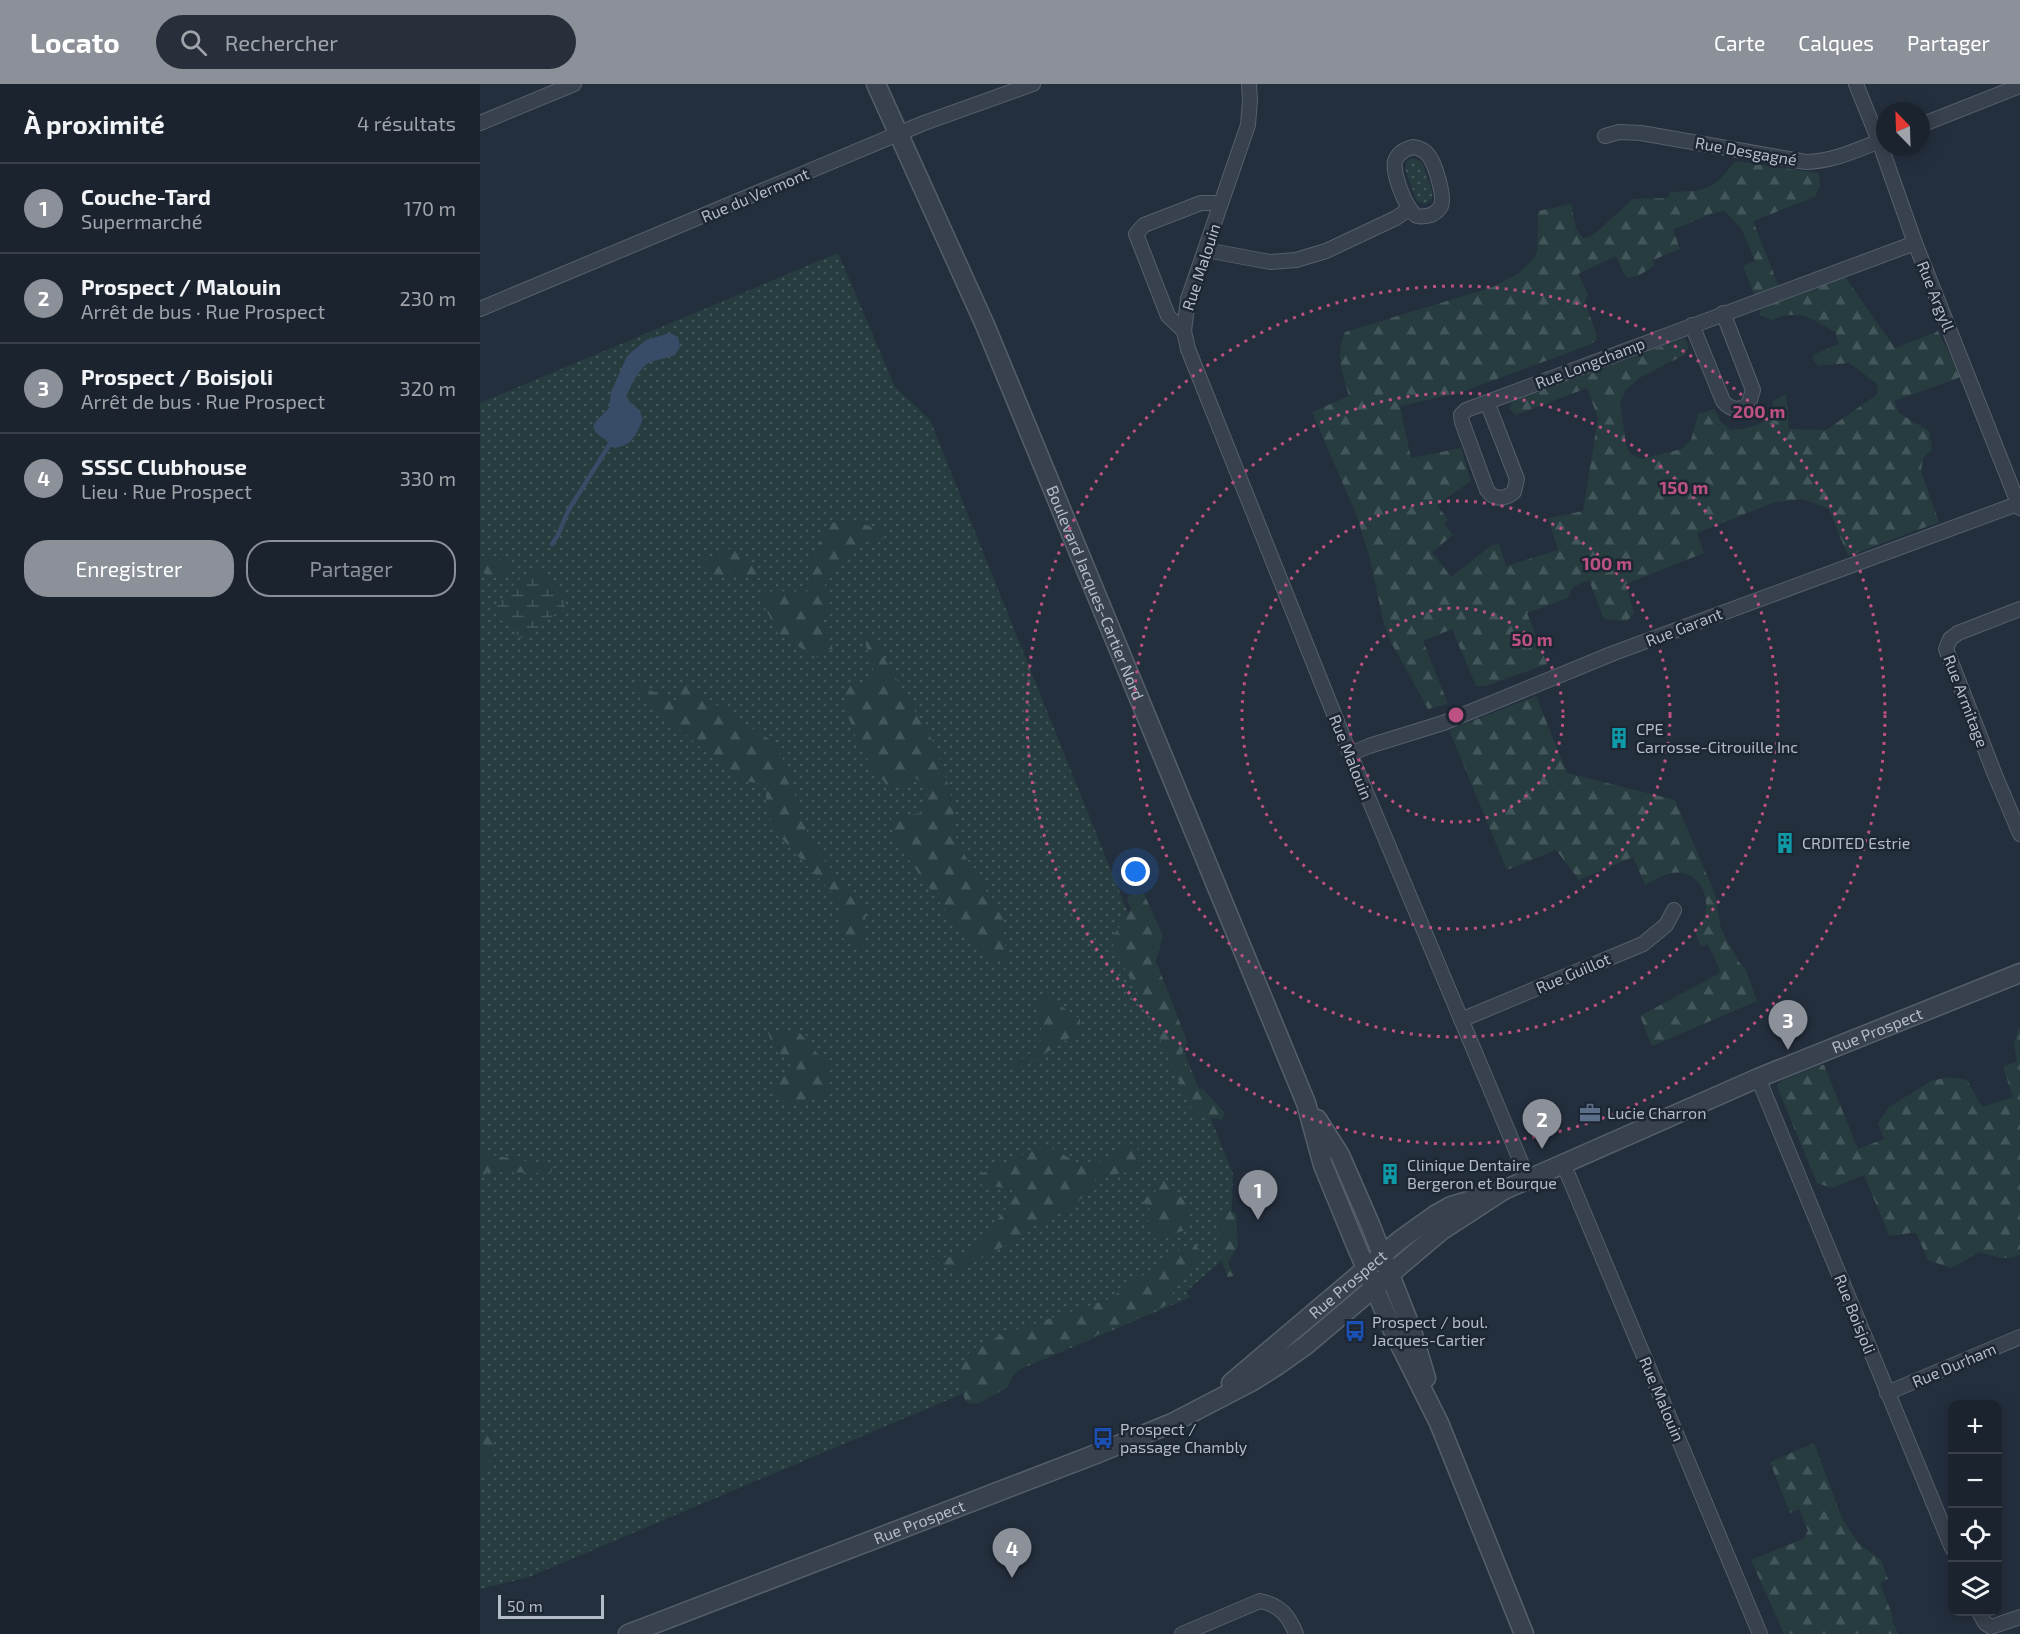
<!DOCTYPE html>
<html lang="fr">
<meta charset="utf-8">
<style>
body{margin:0;font-family:"Exo 2",sans-serif;background:#282f3a;color:#f1f3f6}
.controls{position:absolute;right:18px;bottom:18px;display:grid;overflow:hidden;border-radius:12px;box-shadow:0 3px 15px #0003}
.controls button{width:54px;height:54px;display:grid;place-items:center;padding:0;border:0;border-bottom:2px solid #39404a;background:#1b232e;color:#f1f3f6;font:30px sans-serif}
.compass{position:absolute;left:1396px;top:18px;width:54px;height:54px;border-radius:50%;background:#1b232e;box-shadow:0 3px 15px #0003;rotate:337deg}
.scale{position:absolute;left:18px;bottom:15px;width:106px;box-sizing:border-box;padding-left:6px;border:3px solid #b4bcc9;border-top:0;font-size:16px;line-height:21px;white-space:nowrap;color:#b4bcc9;-webkit-text-stroke:4px #1d2633;paint-order:stroke}
.you{position:absolute;left:656px;top:788px;width:21px;height:21px;margin:-15px;border:4px solid #fff;border-radius:50%;background:#1a73e8;box-shadow:0 0 0 9px #1a73e833}
.badge{display:grid;place-items:center;width:39px;height:39px;border-radius:50%;background:#8c9099;color:#fff;font-size:20px;font-weight:700}
.pin{position:absolute;translate:-50% -50px;filter:drop-shadow(0 2px 3px #0008)}
.pin::after{content:'';position:absolute;top:32px;width:21px;height:18px;background:inherit;clip-path:polygon(0 0,100% 0,50% 100%)}
.list{margin:0;padding:0;list-style:none}
h2{display:flex;justify-content:space-between;align-items:center;height:78px;margin:0;padding:0 24px;font-size:26px}
h2 small{font-size:20px;font-weight:400;color:#a0a4aa}
.list li{display:grid;grid-template-columns:39px 1fr auto;gap:18px;align-items:center;box-sizing:border-box;height:90px;padding:0 24px;border-top:2px solid #39404a}
.list b{display:block;font-size:22px;white-space:nowrap}
.list p{margin:0;font-size:20px;white-space:nowrap;color:#a0a4aa}
.list em{font-size:20px;font-style:normal;color:#a0a4aa}
.actions{display:flex;gap:12px;padding:18px 24px}
.actions a{flex:1;padding:14px 0;border:2px solid #8c9099;border-radius:24px;text-align:center;font-size:21px;color:#8c9099}
.actions .main{background:#8c9099;color:#fff}
.icon{flex:none;width:33px;height:33px;fill:none;stroke:currentColor;stroke-width:2;stroke-linecap:round;stroke-linejoin:round}
.map{position:relative;flex:none;width:1540px;height:1550px;overflow:hidden}
header{display:flex;align-items:center;gap:36px;box-sizing:border-box;height:84px;padding:0 30px;background:#8c9099;color:#fff}
header strong{font-size:28px}
nav{display:flex;gap:33px;margin-inline-start:auto;font-size:21px}
.search{width:420px;height:54px;background:#282f3a;display:flex;align-items:center;gap:15px;box-sizing:border-box;padding:0 21px;border-radius:33px;color:#a0a4aa;font-size:22px}
main{display:flex}
aside{flex:1;background:#1b232e}
.map>svg:first-child{display:block}
.grass{fill:url(#grass-dots)}
.forest{fill:url(#forest-firs);fill-rule:evenodd}
.wetland{fill:url(#wetland-marsh)}
.water{fill:#394c67}
.lines{fill:none;stroke-linecap:round;stroke-linejoin:round}
.stream{stroke:#394c67;stroke-width:4.5}
.minor-casing{stroke:#565f6c;stroke-width:16}
.tertiary-casing{stroke:#565f6c;stroke-width:21}
.minor{stroke:#38414e;stroke-width:14}
.tertiary{stroke:#38414e;stroke-width:18}
.ring{fill:none;stroke:#bd5182;stroke-width:3;stroke-dasharray:3 6}
.labels{text-anchor:middle;stroke-width:5;stroke-linejoin:round;paint-order:stroke}
.street-label{font-size:16px;fill:#b4bcc9;stroke:#1d2633}
.poi-label{font-size:16px;fill:#b4bcc9;stroke:#1d2633;text-anchor:start}
.centre{fill:#bd5182;stroke:#1d2633;stroke-width:3}
.ring-label{font-size:18px;text-anchor:middle;font-weight:bold;fill:#bd5182;stroke:#1d2633;stroke-width:5;stroke-linejoin:round;paint-order:stroke}
</style>
<header>
<strong>Locato</strong>
<div class="search"><svg class="icon" aria-label="search" viewBox="0 0 24 24"><circle cx="10" cy="10" r="6"/><path d="M15 15l6 6"/></svg>Rechercher</div>
<nav><a>Carte</a><a>Calques</a><a>Partager</a></nav>
</header>
<main>
<aside>
<h2>À proximité<small>4 résultats</small></h2>
<ul class="list">
<li><span class="badge">1</span><div><b>Couche-Tard</b><p>Supermarché</p></div><em>170 m</em></li>
<li><span class="badge">2</span><div><b>Prospect / Malouin</b><p>Arrêt de bus · Rue Prospect</p></div><em>230 m</em></li>
<li><span class="badge">3</span><div><b>Prospect / Boisjoli</b><p>Arrêt de bus · Rue Prospect</p></div><em>320 m</em></li>
<li><span class="badge">4</span><div><b>SSSC Clubhouse</b><p>Lieu · Rue Prospect</p></div><em>330 m</em></li>
</ul>
<div class="actions"><a class="main">Enregistrer</a><a>Partager</a></div>
</aside>
<div class="map">
<svg width="1540" height="1550" viewBox="0 0 1540 1550">
<defs>
<pattern id="grass-dots" width="8" height="8" patternUnits="userSpaceOnUse" patternTransform="scale(1.5)"><rect width="8" height="8" fill="#263c3f"/><path d="M2 2h.1M6 6h.1" fill="none" stroke="#435659" stroke-width="1.8" stroke-linecap="round"/></pattern>
<pattern id="forest-firs" width="22" height="20" patternUnits="userSpaceOnUse" patternTransform="scale(1.5)"><rect width="22" height="20" fill="#263c3f"/><path d="M5 1l3.5 6h-7zM16 11l3.5 6h-7z" fill="#435659"/></pattern>
<pattern id="wetland-marsh" width="20" height="14" patternUnits="userSpaceOnUse" patternTransform="scale(1.5)"><rect width="20" height="14" fill="#263c3f"/><path d="M1 5h8M5 5V1M11 12h8M15 12V8" fill="none" stroke="#435659"/></pattern>
</defs>
<rect width="100%" height="100%" fill="#242f3e"/>
<g class="grass">
<path d="M933,74l9,4 10,29v8l-7,5 -8,-3 -12,-32 2,-8z"/>
<path d="M358,169l57,134 35,33 303,754 -3,79 -44,39 5,5 -662,280 -49,12v-1186z"/>
</g>
<g class="forest">
<path d="M1255,77l84,12 1,13 -5,11 -62,24 31,79 61,-23 50,71 43,-17 23,46 -67,24 5,12 30,18 3,18 -9,9 -2,13 18,51 -91,34 -19,-47 -26,-10 -28,3 -78,31 7,20 -78,31 8,29 -7,8 -23,-2 -15,-39 -16,7 -5,11 -41,15 20,51 -61,22h-10l-24,-57 -29,12 25,63 -20,5 -36,-65 -8,-20 -15,-69 -13,-41 -44,-102 37,-16c-7,-24 -14,-40 -4,-64l148,-45 26,-14 14,-14 4,-7 1,-41 33,-7 5,25 7,9 9,-2 41,-37 35,-1 2,-6c36,-1 43,-1 65,-31zM1244,127l17,17 14,33 -12,5 16,41 1,8 12,5c28,-12 39,-2 63,12l4,12 -24,10 -3,4 6,8 31,-3 27,20 2,11 -52,36 -37,-1 -3,-35 -13,7c-1,24 -22,27 -42,29l-10,-8 -7,-13 -16,5 -7,26 -9,9 -40,10 -11,-5 -5,-9 -6,-44 6,-11 13,-12 47,-24 2,-8 -2,-6 -4,-1 -170,62 -3,8 7,6 71,-27 11,30 -15,93 -35,7 10,32 -52,16 -7,-22 -7,1 -41,32 -19,-25 21,-17 -9,-11 4,-4 -11,-15 34,-24 -10,-33 -50,10 -11,-52 59,-13 130,-48 8,-5 -2,-10 -10,-28 3,-8 -10,-20 38,-18 10,22 12,-2 16,-10 -1,-6 27,-11 -7,-19 37,-16z"/>
<path d="M368,435l36,12 -2,9 -22,2 -20,18 -15,24 2,24 -4,16 10,25 -17,9 -38,-25 -18,-35 12,-7 34,1 6,-6 -5,-24 25,-39z"/>
<path d="M252,464l34,30 -16,-1 -16,-4 -19,3 -16,-13z"/>
<path d="M0,471l31,7 5,8 -23,8 -13,-7z"/>
<path d="M383,551l9,2 63,108 16,49 6,48 46,77 4,42 -14,-1 -31,-27 -69,-95 -2,-21 32,-4 5,-26 -15,-11 -9,11 -17,-1 -27,-37 -15,-42 1,-21 21,-1 8,-9z"/>
<path d="M147,597l50,20 -2,-10 7,-8 93,60 15,30 8,37 16,37 52,66 -4,36h-8l-14,-14 1,-22 -9,-20 -56,-61 -10,-24v-23l-31,-6z"/>
<path d="M1056,612l31,77 108,27 40,94 6,35 18,33 7,8 11,31 -105,45 -12,-30 78,-42 2,-4 -12,-26 -7,3 -6,-16c2,-3 7,-8 8,-11 10,-24 -5,-52 -32,-47 -9,2 -18,8 -26,12l-12,-28 -54,23 -23,-30 -49,20 -58,-140z"/>
<path d="M664,810l19,42 -7,25 31,80 -6,15 13,31 9,2 22,24 -3,7 -28,-6 -43,-94 -39,-77 2,-8 17,-26 -4,-10 2,-4z"/>
<path d="M565,911l35,24v12l-65,42 -3,-6c36,-27 32,-22 24,-66z"/>
<path d="M1540,944v227c-14,6 -25,2 -40,-3l-29,16 -23,-8 -12,-27c-10,-1 -16,4 -27,2l-25,-60 -32,13 -15,-5 -40,-97 4,-5 39,-16h4l34,84 26,-10 -6,-16 11,-16 42,-26 18,-4 18,3 15,27 31,-10 -10,-30 14,-6 -3,-16 4,-16z"/>
<path d="M288,948l32,1 29,34 -3,28 -35,11 -16,-16v-11l18,-6 -4,-12 -16,-13z"/>
<path d="M647,1059l10,2 2,25 -43,8c-20,36 -35,31 -65,50 -7,4 -12,11 -19,14 -20,11 -39,19 -58,31l-25,-16h23l25,-9 38,-52 -4,-7 -33,-5 -2,-8 59,-27 15,-2 33,19 29,-9z"/>
<path d="M0,1069l73,13 -2,7 -63,-1 -8,7z"/>
<path d="M679,1091l30,30 -1,24 -32,11 -8,-17 4,-11 -11,-13 14,-6z"/>
<path d="M749,1126l7,4 2,32 -10,17 6,13 -6,1c-11,-22 -13,-42 -6,-65z"/>
<path d="M713,1157l10,14 -29,36 -9,15 -141,59 -11,11 -6,12 -28,15 -8,1 -6,-3 -7,-31 13,-20 32,-16 106,-35z"/>
<path d="M13,1350l-1,24 -12,15v-37z"/>
<path d="M1334,1359l28,75 16,25 23,17 7,19 -8,5 12,30 1,9 5,11h-114l-33,-74 52,-21 5,-8 -9,-22 -9,4 -20,-51z"/>
</g>
<path class="wetland" d="M56,485l28,30 1,9c-16,8 -27,24 -44,30l-24,-21 -1,-10c9,-12 25,-34 40,-38z"/>
<path class="water" d="M190,249l8,4 2,10 -5,8c-7,3 -16,4 -24,7 -12,5 -21,25 -25,36l13,12 4,9c-7,18 -15,33 -37,27l2,-4 -12,-9 -3,-7 4,-6 12,-12 2,-16 16,-36 19,-16z"/>
<g class="lines">
<path class="stream" d="M72,460l6,-9 10,-24 40,-64"/>
<defs>
<g id="minor">
<path d="M769,0l1,16 -2,25 -60,174 -4,32 4,18 162,405 178,425"/>
<path d="M1376,0l23,57 36,102 105,265"/>
<path d="M0,39l94,-39"/>
<path d="M1441,41l99,-39"/>
<path d="M1125,52l14,-4 22,1 165,29c29,-1 53,-13 79,-23"/>
<path d="M933,63c7,1 12,3 16,9 6,8 16,40 12,50 -2,4 -6,7 -10,9 -4,1 -9,2 -14,1 -11,-5 -25,-44 -22,-55 3,-8 10,-12 18,-14z"/>
<path d="M726,166l64,12 26,-2 30,-9 70,-33 13,-9"/>
<path d="M0,225l444,-186 109,-39"/>
<path d="M1212,241l31,76c7,9 18,11 26,2l4,-13 -30,-77"/>
<path d="M704,247l-16,-15 -32,-82 8,-9 57,-22h20"/>
<path d="M1007,318l30,77 -3,13c-10,8 -20,8 -27,-2l-25,-68 -1,-7 5,-5 449,-167"/>
<path d="M1540,525l-62,24 -8,6 -4,10 49,126 25,59"/>
<path d="M870,670l19,-8 74,-23 171,-70 406,-150"/>
<path d="M981,936l182,-76 23,-19 8,-15"/>
<path d="M1278,994l194,470"/>
<path d="M1083,1079l197,471"/>
<path d="M1407,1309l133,-56"/>
<path d="M1499,1528l6,11 6,4 29,-10"/>
<path d="M702,1550l78,-33c20,4 29,15 36,33"/>
</g>
<g id="tertiary">
<path id="s1" d="M396,0l109,241 321,778 17,62 32,78 39,90 45,90 85,211"/>
<path d="M837,1035l23,36 30,69 41,104 15,50"/>
<path id="s2" d="M751,1299l169,-143 35,-25 16,-9 53,-16 254,-112 262,-105"/>
<path id="s3" d="M148,1550l468,-180 76,-31 79,-41 27,-17 27,-19 136,-115 63,-41"/>
</g>
</defs>
<use href="#minor" class="minor-casing"/>
<use href="#tertiary" class="tertiary-casing"/>
<use href="#minor" class="minor"/>
<use href="#tertiary" class="tertiary"/>
</g>
<g class="ring">
<circle cx="976" cy="631" r="107"/>
<circle cx="976" cy="631" r="214"/>
<circle cx="976" cy="631" r="322"/>
<circle cx="976" cy="631" r="429"/>
</g>
<defs>
<symbol id="building-bare" viewBox="-9 -9 18 18"><path d="M-4-6H4V6H1V3H-1V6H-4ZM-2.5-4.3h1.7v1.8h-1.7ZM.8-4.3h1.7v1.8H.8ZM-2.5-1h1.7V.8h-1.7ZM.8-1h1.7V.8H.8Z" fill="#0f9aa8" stroke="#1d2633" stroke-width="2.5" paint-order="stroke"/></symbol>
<symbol id="office-bare" viewBox="-9 -9 18 18"><path d="M-6-3h4V-5.5h4V-3h4V5H-6ZM-1-4.5V-3h2v-1.5ZM-6 0V1H6V0Z" fill="#5c6f8a" stroke="#1d2633" stroke-width="2.5" paint-order="stroke"/></symbol>
<symbol id="bus-bare" viewBox="-9 -9 18 18"><path d="M-5-6H5V4H4V6H2V4H-2V6H-4V4H-5ZM-3.5-4V0h7V-4ZM-3.5 1.2v1.5H-2V1.2ZM2 1.2v1.5H3.5V1.2Z" fill="#1a4fb4" stroke="#1d2633" stroke-width="2.5" paint-order="stroke"/></symbol>
</defs>
<g fill-rule="evenodd">
<use href="#building-bare" x="1124" y="639" width="30" height="30"/>
<use href="#building-bare" x="1290" y="744" width="30" height="30"/>
<use href="#office-bare" x="1095" y="1014" width="30" height="30"/>
<use href="#building-bare" x="895" y="1075" width="30" height="30"/>
<use href="#bus-bare" x="860" y="1232" width="30" height="30"/>
<use href="#bus-bare" x="608" y="1339" width="30" height="30"/>
</g>
<g class="labels">
<g class="street-label">
<text transform="translate(1266 67) rotate(10)" y="6">Rue Desgagné</text>
<text transform="translate(275 111) rotate(-23)" y="6">Rue du Vermont</text>
<text transform="translate(721 183) rotate(-72)" y="6">Rue Malouin</text>
<text transform="translate(1456 212) rotate(68)" y="6">Rue Argyll</text>
<text transform="translate(1110 279) rotate(-21)" y="6">Rue Longchamp</text>
<text dy="6" stroke="none"><textPath href="#s1" startOffset="554">Boulevard Jacques-Cartier Nord</textPath></text>
<text transform="translate(1204 543) rotate(-21)" y="6">Rue Garant</text>
<text transform="translate(1486 617) rotate(69)" y="6">Rue Armitage</text>
<text transform="translate(871 673) rotate(68)" y="6">Rue Malouin</text>
<text transform="translate(1093 889) rotate(-23)" y="6">Rue Guillot</text>
<text dy="6" stroke="none"><textPath href="#s2" startOffset="744">Rue Prospect</textPath></text>
<text dy="6" stroke="none"><textPath href="#s2" startOffset="153">Rue Prospect</textPath></text>
<text transform="translate(1375 1230) rotate(68)" y="6">Rue Boisjoli</text>
<text transform="translate(1474 1281) rotate(-23)" y="6">Rue Durham</text>
<text transform="translate(1182 1315) rotate(67)" y="6">Rue Malouin</text>
<text dy="6" stroke="none"><textPath href="#s3" startOffset="312">Rue Prospect</textPath></text>
</g>
<g class="poi-label">
<text x="1156" y="651">CPE<tspan x="1156" dy="18">Carrosse-Citrouille Inc</tspan></text>
<text x="1322" y="765">CRDITED Estrie</text>
<text x="1127" y="1035">Lucie Charron</text>
<text x="927" y="1087">Clinique Dentaire<tspan x="927" dy="18">Bergeron et Bourque</tspan></text>
<text x="892" y="1244">Prospect / boul.<tspan x="892" dy="18">Jacques-Cartier</tspan></text>
<text x="640" y="1351">Prospect /<tspan x="640" dy="18">passage Chambly</tspan></text>
</g>
</g>
<circle cx="976" cy="631" r="9" class="centre"/>
<g class="ring-label">
<text x="1279" y="334">200 m</text>
<text x="1204" y="410">150 m</text>
<text x="1127" y="486">100 m</text>
<text x="1052" y="562">50 m</text>
</g>
</svg>
<div class="controls">
<button>+</button>
<button>−</button>
<button><svg class="icon" aria-label="locate" viewBox="0 0 24 24"><circle cx="12" cy="12" r="6"/><path d="M12 2v4M12 18v4M2 12h4M18 12h4"/></svg></button>
<button><svg class="icon" aria-label="layers" viewBox="0 0 24 24"><path d="M12 4l9 5-9 5-9-5zM3 14l9 5 9-5"/></svg></button>
</div>
<svg class="compass" viewBox="-18 -18 36 36"><path d="M0-13l5 13h-10z" fill="#e53935"/><path d="M0 13l5-13h-10z" fill="#a0a4aa"/></svg>
<div class="scale">50 m</div>
<div class="you"></div>
<div class="pin badge" style="left:778px;top:1136px">1</div>
<div class="pin badge" style="left:1062px;top:1065px">2</div>
<div class="pin badge" style="left:1308px;top:966px">3</div>
<div class="pin badge" style="left:532px;top:1494px">4</div>
</div>
</main>
